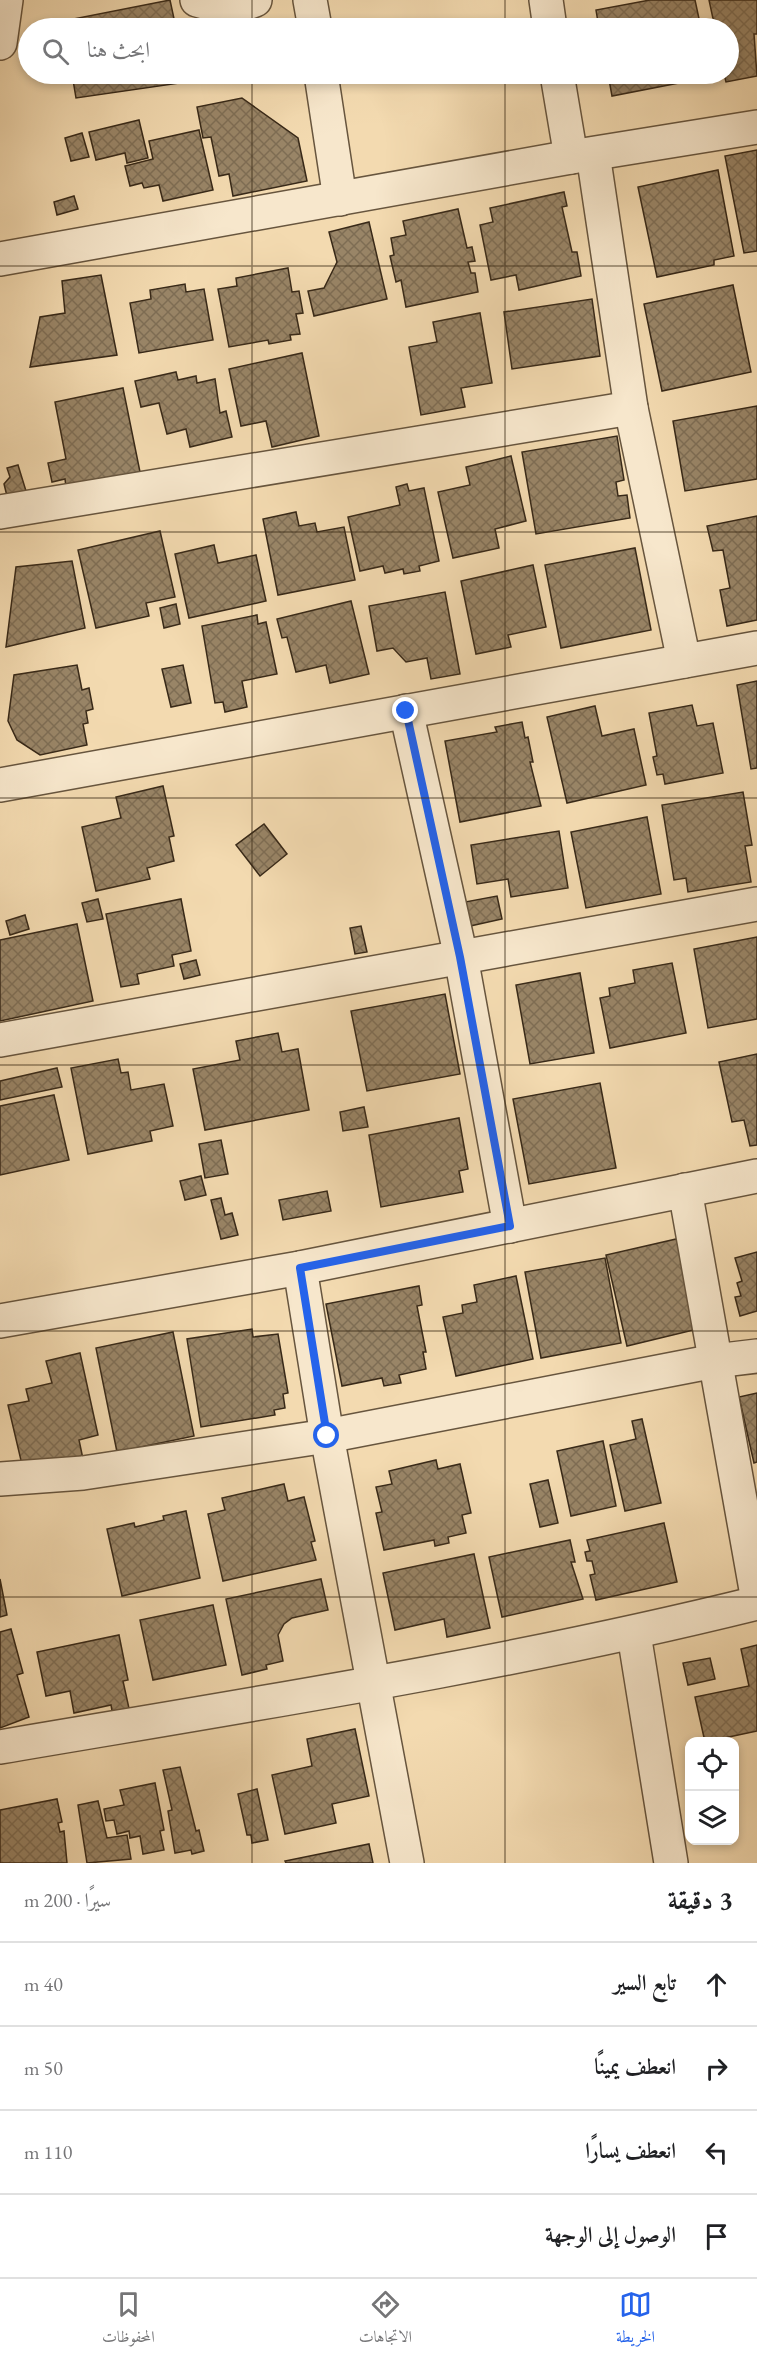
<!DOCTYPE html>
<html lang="ar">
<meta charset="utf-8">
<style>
body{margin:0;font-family:"EB Garamond",Amiri,serif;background:#f2f2f2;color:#202124;direction:rtl}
.controls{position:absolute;right:18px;bottom:18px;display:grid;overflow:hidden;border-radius:12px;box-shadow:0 3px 9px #0003}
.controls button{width:54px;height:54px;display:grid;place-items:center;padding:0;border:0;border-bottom:2px solid #e0e0e0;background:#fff;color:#202124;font:30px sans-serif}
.stop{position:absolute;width:18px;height:18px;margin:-14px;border:4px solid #2563eb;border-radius:50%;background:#fff}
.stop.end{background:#2563eb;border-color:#fff;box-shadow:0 2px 6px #0008}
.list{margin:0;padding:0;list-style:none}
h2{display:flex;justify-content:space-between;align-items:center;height:78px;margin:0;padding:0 24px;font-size:26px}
h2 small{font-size:20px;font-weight:400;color:#757577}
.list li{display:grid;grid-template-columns:39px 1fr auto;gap:18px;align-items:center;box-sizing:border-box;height:84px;padding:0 24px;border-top:2px solid #e0e0e0}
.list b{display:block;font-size:22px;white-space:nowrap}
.list em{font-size:20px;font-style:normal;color:#757577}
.icon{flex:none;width:33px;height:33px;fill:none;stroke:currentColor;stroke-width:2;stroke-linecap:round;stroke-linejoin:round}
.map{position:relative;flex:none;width:757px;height:1863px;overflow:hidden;direction:ltr}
.search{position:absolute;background:#fff;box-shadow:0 3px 9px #0003;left:18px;right:18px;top:18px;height:66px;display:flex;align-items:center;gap:15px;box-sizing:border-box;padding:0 21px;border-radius:33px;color:#757577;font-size:22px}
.sheet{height:414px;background:#fff}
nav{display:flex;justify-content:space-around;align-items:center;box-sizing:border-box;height:84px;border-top:2px solid #e0e0e0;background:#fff;font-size:16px;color:#757577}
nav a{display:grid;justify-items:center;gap:3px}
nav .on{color:#2563eb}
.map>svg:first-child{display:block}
.building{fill:url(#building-cross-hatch);stroke:#382918;stroke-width:1.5}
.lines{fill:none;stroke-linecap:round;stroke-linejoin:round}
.minor-casing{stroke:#67553e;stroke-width:36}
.minor{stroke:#f7e7cc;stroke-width:33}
.route{stroke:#2563eb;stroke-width:8}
.grid{fill:none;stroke:#382918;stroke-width:1.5;stroke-opacity:0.55}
</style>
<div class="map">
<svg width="757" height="1863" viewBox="0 0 757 1863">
<defs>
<pattern id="building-cross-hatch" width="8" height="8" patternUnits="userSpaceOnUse" patternTransform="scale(1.5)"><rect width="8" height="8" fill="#998567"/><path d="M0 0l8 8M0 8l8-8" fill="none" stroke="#7e6d54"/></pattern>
</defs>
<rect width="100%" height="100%" fill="#f3dab0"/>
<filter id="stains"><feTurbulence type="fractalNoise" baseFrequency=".00333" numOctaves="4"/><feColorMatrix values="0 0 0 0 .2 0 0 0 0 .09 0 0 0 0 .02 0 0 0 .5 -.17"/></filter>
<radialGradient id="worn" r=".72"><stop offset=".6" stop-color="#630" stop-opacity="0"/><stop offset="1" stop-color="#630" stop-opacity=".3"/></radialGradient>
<g class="building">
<path d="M170,0l6,28h-111l-2,-7z"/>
<path d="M650,0h45l6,28h-102l-3,-18z"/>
<path d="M709,0h48v34h-3l3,42 -31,6 -2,-8h4v-46h-13z"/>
<path d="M72,74h113l2,8 -111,16z"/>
<path d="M608,74h101l1,3 -98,19z"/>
<path d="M242,98l56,40 9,43 -74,15 -4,-22 -10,2 -8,-39 -8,1 -6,-31z"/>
<path d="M139,120l9,38 -21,5 -2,-10 -29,7 -7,-28z"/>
<path d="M199,130l14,60 -50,11 -4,-16 -15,3 -2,-5 -12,3 -5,-20 28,-7 -4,-18z"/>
<path d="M82,133l7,24 -18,4 -6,-23z"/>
<path d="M757,150v101l-13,2 -19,-97z"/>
<path d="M718,170l16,86 -20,4v5l-57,12 -19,-90z"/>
<path d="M564,192l3,14 -5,1 10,45h5l4,24 -62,14 -3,-15 -25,5 -11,-55 13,-3 -3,-14z"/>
<path d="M74,196l4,13 -21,6 -3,-13z"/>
<path d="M458,209l9,39 5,-1 3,14 -7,1 3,11h4l3,19 -72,15 -5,-27 -5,2 -6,-26 4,-1 -3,-17 15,-3 -3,-14z"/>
<path d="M369,222l18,77 -73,17 -6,-25 16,-3 13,-26 -8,-30z"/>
<path d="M288,268l4,24 7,-1 4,22 -7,1 4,20 -10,1 1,5 -22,4 -1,-4 -39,7 -11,-58 19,-3 -1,-8z"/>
<path d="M101,275l16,80 -87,12 10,-50 25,-4 -3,-32z"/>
<path d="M185,284l1,8 18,-3 9,51 -74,13 -9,-50 21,-4 -1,-9z"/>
<path d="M733,285l18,87 -89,19 -18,-87z"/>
<path d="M592,299l8,57 -88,13 -8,-57z"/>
<path d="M480,313l12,70 -31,5 4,19 -44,8 -12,-68 28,-5 -4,-20z"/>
<path d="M302,353l17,83 -47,11 -6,-26 -25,5 -12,-57z"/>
<path d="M176,372l2,8 18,-4 1,7 18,-4 5,34 6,-2 6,26 -42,10 -4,-18 -19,5 -8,-31 -18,4 -6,-26z"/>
<path d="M123,388l17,84 -74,15 -1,-8 -13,3 -4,-19 18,-4 -11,-57z"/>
<path d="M757,406v73l-72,12 -12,-70z"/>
<path d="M617,436l7,44 -8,2 2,14 9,-1 3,23 -94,16 -14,-82z"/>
<path d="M511,456l15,65 -31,8 4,19 -46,10 -15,-66 32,-7 -4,-18z"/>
<path d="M18,465l8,26 -19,5 -3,-12 6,-7 -3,-9z"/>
<path d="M407,484l2,7 15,-3 15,73 -20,5 1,5 -16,3 -1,-5 -18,4 -2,-7 -23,5 -12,-54 52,-12 -4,-18z"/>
<path d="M296,512l3,14 16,-3 2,9 27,-5 11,53 -77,15 -15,-76z"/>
<path d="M757,516v104l-30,6 -7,-36 10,-2 -7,-38 -10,1 -6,-25z"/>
<path d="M160,531l15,66 -29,6 3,13 -53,12 -18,-78z"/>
<path d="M214,545l4,18 38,-8 10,46 -77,17 -14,-64z"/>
<path d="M635,548l16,82 -90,18 -16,-83z"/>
<path d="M72,561l13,67 -79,19 10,-80z"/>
<path d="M533,565l13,62 -38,8 3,12 -35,7 -15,-73z"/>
<path d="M445,592l15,82 -29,5 -4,-21 -21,4 -13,-14 -16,3 -8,-45z"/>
<path d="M351,601l18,73 -39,9 -4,-18 -30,7 -9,-35 -5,1 -5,-19z"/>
<path d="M176,604l4,20 -16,4 -4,-20z"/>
<path d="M257,615l1,9 8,-2 11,52 -35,7 5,26 -22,5 -2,-10 -8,1 -13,-77z"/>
<path d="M77,665l5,25 7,-2 4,21 -7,2 2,12 -5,1 4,21 -47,10 -23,-15 -9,-19 6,-46z"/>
<path d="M183,665l8,38 -20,4 -9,-38z"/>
<path d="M757,681v87l-6,1 -14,-84z"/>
<path d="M692,705l5,21 16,-3 10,50 -58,11 -2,-10 -6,1 -4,-18 4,-1 -8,-43z"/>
<path d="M595,706l7,30 32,-7 12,56 -79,18 -20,-86z"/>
<path d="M522,722l3,16 3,-1 5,25h-3l11,44 -81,16 -15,-81 52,-9 -2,-5z"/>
<path d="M163,786l11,50 -5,1 5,24 -27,7 3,11 -54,12 -14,-64 39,-9 -5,-21z"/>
<path d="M743,792l9,53 -7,1 6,36 -63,10 -2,-14 -12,2 -12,-75z"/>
<path d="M647,817l14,77 -75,14 -15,-76z"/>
<path d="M264,824l23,30 -27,22 -24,-31z"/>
<path d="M559,831l9,57 -57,9 -3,-18 -31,5 -6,-39z"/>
<path d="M497,896l5,23 -32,7 -5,-24z"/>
<path d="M98,899l5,20 -16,3 -5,-19z"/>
<path d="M181,899l10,52 -19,4 2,11 -37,8 2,10 -18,3 -15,-73z"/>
<path d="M25,915l4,14 -19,6 -4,-14z"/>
<path d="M77,924l16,77 -93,20v-81z"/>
<path d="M361,926l6,26 -12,2 -5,-26z"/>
<path d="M757,937v82l-49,9 -14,-79z"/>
<path d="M196,960l4,15 -16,4 -4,-15z"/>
<path d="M672,963l14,70 -76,15 -10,-50 10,-2 -1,-8 26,-5 -2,-13z"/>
<path d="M580,973l14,80 -64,11 -14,-79z"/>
<path d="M445,994l15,80 -93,17 -16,-80z"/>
<path d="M278,1033l4,19 16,-3 11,61 -104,20 -12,-61 47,-9 -4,-19z"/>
<path d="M757,1054v91l-7,1 -6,-26 -12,2 -13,-60z"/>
<path d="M118,1059l3,14 7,-1 3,18 33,-6 9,42 -23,5 2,10 -64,13 -17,-86z"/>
<path d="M57,1068l5,19 -62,13v-19z"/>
<path d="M600,1083l16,85 -87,16 -16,-85z"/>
<path d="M54,1095l15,65 -69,15v-69z"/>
<path d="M364,1107l4,20 -25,4 -3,-19z"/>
<path d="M459,1118l9,51 -9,2 4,21 -82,15 -12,-72z"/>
<path d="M221,1140l7,34 -23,4 -6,-34z"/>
<path d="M201,1176l5,19 -21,5 -5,-19z"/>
<path d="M327,1191l4,20 -48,9 -4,-20z"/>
<path d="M221,1198l4,17 7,-2 6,22 -17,4 -10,-39z"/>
<path d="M685,1237l21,90 -79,19 -21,-91z"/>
<path d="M757,1252v59l-17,5 -5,-19 6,-1 -4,-13 5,-2 -7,-23z"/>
<path d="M605,1258l16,85 -80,15 -16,-86z"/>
<path d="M516,1276l17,83 -77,17 -13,-59 20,-4 -1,-8 15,-3 -3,-17z"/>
<path d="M419,1286l3,19 -5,1 9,46h-3l3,17 -27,6 2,8 -17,3 -2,-8 -40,8 -16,-82z"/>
<path d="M252,1329l1,8 25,-3 10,59 -5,1 2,14 -11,2 1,5 -74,12 -14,-88z"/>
<path d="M173,1332l21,104 -77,16 -21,-104z"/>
<path d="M80,1353l18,82 -19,5 4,19 -60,10 -15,-64 21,-4 -3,-12 26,-6 -6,-22z"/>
<path d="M757,1393v69l-3,1 -15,-66z"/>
<path d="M642,1419l19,84 -36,8 -15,-66 26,-6 -4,-18z"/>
<path d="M603,1441l13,65 -45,10 -14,-65z"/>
<path d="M436,1460l2,9 22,-5 11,49 -9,2 4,18 -18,4 1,6 -14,3 -1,-6 -50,10 -8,-37 6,-1 -6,-25 16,-3 -3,-13z"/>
<path d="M548,1480l10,43 -18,4 -10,-43z"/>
<path d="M284,1484l4,17 16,-4 11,44 -4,1 5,18 -93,21 -15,-67 17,-4 -3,-12z"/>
<path d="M186,1511l14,67 -78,18 -15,-67 27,-6 1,4 29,-7 -1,-4z"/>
<path d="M664,1523l13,59 -81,18 -6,-25 5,-1 -3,-13h-5l-2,-9 5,-1 -3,-11z"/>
<path d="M570,1540l5,22h-4l12,37 -81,18 -13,-60z"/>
<path d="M474,1554l16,74 -43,9 -3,-18 -49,11 -12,-57z"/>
<path d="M0,1579l7,36 -7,2z"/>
<path d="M321,1579l7,31 -36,8 -8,6 -6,11 5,26 -17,4 1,4 -25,6 -16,-76z"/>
<path d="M213,1605l13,60 -73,15 -13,-60z"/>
<path d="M11,1629l12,44 -6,2 12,42 -29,11v-96z"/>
<path d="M119,1635l9,45 -5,1 7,32 -17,3 -2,-11 -37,8 -4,-22 -24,5 -9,-44z"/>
<path d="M757,1645v86l-52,11 -10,-45 54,-11 -8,-37z"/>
<path d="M710,1658l5,21 -27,6 -5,-22z"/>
<path d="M355,1729l14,67 -37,8 4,19 -51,11 -13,-59 40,-9 -5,-27z"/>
<path d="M180,1767l16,64 3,-1 5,21 -12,3 -1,-4 -16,3 -7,-42 4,-1 -9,-40z"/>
<path d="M155,1783l9,47 -4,1 4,19 -21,4 -3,-18 -10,2 -1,-7 -12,3 -3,-14 -8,1 -2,-12 20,-4 -4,-15z"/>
<path d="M257,1789l11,51 -16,3 -1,-8h-4l-9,-41z"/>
<path d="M57,1799l5,23 -4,1 2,9 4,-1 3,32h-67v-53z"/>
<path d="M98,1801l9,37 20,-3 4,24 -44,4 -9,-58z"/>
<path d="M369,1844l4,19h-87l-1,-2z"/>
</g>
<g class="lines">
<defs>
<g id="minor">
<path d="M197,0l33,9 25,-9"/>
<path d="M310,0l5,28"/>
<path d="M546,0l4,28"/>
<path d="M0,43l6,-43"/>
<path d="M321,74l19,125"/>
<path d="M557,74l14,83"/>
<path d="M593,154l38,254 53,253"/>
<path d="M0,259l571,-102 186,-30"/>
<path d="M0,512l631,-104"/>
<path d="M406,711l55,246 49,269"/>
<path d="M0,785l757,-137"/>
<path d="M0,1040l757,-136"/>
<path d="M685,1190l72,405"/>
<path d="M300,1268l27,168 80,427"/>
<path d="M0,1321l300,-53 457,-92"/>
<path d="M0,1479l83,-6 244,-37 388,-75 42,-5"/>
<path d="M634,1634l37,229"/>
<path d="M0,1747c253,-43 507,-82 757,-144"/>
</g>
</defs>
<use href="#minor" class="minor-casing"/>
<use href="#minor" class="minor"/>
</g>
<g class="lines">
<path class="route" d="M327,1436l-27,-168 210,-42 -50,-269 -54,-246"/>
</g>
<path class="grid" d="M252,0v28M505,0v28M252,74v1789M505,74v1789M0,266h757M0,532h757M0,798h757M0,1065h757M0,1331h757M0,1597h757"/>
<rect width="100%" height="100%" filter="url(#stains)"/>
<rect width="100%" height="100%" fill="url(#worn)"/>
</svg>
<div class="controls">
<button><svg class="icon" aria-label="locate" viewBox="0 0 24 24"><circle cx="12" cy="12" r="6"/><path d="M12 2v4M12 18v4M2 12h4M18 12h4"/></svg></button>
<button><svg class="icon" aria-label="layers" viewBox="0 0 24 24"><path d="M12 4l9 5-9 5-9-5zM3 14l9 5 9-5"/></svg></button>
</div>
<div class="stop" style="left:327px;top:1436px"></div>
<div class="stop end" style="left:406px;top:711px"></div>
<div class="search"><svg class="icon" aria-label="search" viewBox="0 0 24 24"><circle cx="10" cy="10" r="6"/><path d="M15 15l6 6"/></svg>ابحث هنا</div>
</div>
<section class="sheet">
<h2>3 دقيقة<small>سيرًا · 200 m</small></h2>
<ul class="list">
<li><svg class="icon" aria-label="ahead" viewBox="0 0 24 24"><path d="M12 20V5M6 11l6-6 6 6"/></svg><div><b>تابع السير</b></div><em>40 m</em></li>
<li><svg class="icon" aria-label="right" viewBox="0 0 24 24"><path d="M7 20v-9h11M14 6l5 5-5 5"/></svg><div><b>انعطف يمينًا</b></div><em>50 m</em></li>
<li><svg class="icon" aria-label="left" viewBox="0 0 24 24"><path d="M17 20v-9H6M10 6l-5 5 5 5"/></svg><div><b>انعطف يسارًا</b></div><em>110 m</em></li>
<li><svg class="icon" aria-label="arrive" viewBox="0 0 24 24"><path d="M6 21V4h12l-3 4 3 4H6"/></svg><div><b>الوصول إلى الوجهة</b></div></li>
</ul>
</section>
<nav>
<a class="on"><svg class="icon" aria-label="map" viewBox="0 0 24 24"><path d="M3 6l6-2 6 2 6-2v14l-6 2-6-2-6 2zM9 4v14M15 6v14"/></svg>الخريطة</a>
<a><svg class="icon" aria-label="directions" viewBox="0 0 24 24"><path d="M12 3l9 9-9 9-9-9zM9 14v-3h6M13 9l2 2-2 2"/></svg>الاتجاهات</a>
<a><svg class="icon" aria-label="saved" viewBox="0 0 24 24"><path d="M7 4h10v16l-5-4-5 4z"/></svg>المحفوظات</a>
</nav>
